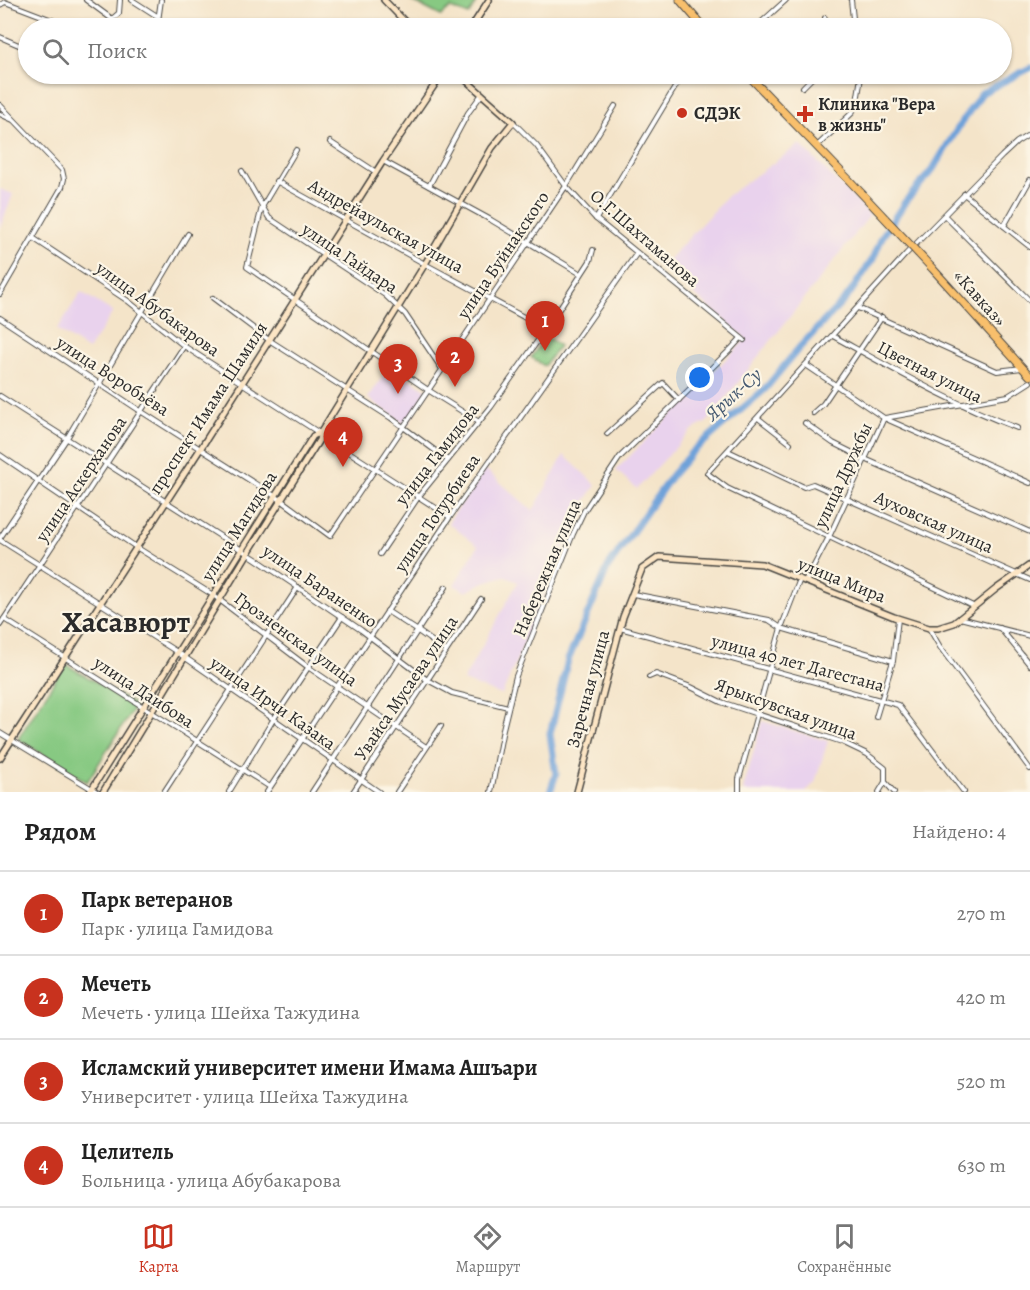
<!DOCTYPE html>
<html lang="ru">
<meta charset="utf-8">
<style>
body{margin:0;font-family:Alegreya,serif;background:#f2f2f2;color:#222}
.you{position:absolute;left:700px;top:378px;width:21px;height:21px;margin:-15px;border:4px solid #fff;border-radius:50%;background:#1a73e8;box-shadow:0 0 0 9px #1a73e833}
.badge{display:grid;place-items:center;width:39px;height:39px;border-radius:50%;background:#c8321e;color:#fff;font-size:20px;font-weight:700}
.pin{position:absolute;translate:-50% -50px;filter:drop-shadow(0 2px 3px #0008)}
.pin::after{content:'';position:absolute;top:32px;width:21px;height:18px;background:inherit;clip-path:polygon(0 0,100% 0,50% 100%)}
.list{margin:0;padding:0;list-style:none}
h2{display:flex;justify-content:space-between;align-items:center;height:78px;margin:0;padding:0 24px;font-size:26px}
h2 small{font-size:20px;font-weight:400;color:#767676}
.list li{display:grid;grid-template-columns:39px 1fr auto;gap:18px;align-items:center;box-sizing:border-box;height:84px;padding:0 24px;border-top:2px solid #e0e0e0}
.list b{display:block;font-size:22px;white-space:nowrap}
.list p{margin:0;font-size:20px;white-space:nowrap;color:#767676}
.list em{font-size:20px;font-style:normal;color:#767676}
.icon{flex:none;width:33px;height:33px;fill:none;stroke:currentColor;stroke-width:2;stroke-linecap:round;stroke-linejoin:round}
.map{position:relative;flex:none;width:1030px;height:792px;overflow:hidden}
.search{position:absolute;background:#fff;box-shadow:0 2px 4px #0004;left:18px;right:18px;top:18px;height:66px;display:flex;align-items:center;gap:15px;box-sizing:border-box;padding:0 21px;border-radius:33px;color:#767676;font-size:22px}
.sheet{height:414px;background:#fff}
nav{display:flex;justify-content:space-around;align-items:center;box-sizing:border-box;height:84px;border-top:2px solid #e0e0e0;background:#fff;font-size:16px;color:#767676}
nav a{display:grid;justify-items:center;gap:3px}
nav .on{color:#c8321e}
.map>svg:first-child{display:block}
.built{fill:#e9d2ed}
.green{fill:#87c982;stroke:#597a56;stroke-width:1.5}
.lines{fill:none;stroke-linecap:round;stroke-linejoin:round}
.river{stroke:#6ea1d9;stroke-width:7}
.street-casing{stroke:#494743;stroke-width:6}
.secondary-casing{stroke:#494743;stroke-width:8}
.highway-casing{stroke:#494743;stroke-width:9}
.street{stroke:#fff;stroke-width:4}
.secondary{stroke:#fce5c4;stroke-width:5}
.highway{stroke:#f8bf6c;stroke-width:7}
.highway-bridge-casing{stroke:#494743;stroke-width:9;stroke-linecap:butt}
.highway-bridge{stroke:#f8bf6c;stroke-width:7}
.poi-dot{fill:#c8321e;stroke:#fcf5e5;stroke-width:2}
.labels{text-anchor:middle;stroke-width:4.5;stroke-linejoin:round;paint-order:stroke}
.poi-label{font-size:18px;font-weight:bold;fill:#2b2b2b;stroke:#fcf5e5;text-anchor:start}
.street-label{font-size:18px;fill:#2b2b2b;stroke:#fcf5e5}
.water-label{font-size:20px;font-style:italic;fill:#465a71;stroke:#fcf5e5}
.town-label{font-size:30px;font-weight:bold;fill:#2b2b2b;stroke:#fcf5e5}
</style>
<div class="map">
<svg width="1030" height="792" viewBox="0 0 1030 792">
<rect width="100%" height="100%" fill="#fcf5e5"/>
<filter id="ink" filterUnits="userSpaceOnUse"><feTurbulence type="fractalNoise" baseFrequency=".0167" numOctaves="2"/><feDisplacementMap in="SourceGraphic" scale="12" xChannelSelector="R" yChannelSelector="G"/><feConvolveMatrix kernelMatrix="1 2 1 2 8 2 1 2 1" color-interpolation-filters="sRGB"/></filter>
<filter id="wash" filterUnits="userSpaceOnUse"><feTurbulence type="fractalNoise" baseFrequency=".008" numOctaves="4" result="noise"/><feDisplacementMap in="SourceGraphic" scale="24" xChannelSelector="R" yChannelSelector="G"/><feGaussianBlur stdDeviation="1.35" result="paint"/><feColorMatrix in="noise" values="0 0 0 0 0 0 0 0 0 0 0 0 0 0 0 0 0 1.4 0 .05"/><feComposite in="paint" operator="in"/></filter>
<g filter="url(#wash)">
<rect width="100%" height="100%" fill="#f4e4c9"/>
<g class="built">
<path d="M800,144l70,71 -163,207 -15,8 -55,59 -21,-19 130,-131 -84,-72 65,-71z"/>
<path d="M0,189l13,5 -13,34z"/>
<path d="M81,292l32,20 -25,38 -31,-20z"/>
<path d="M390,366l37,24 -20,36 -39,-28z"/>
<path d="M564,455l32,30 -15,22 -79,188 -39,-14 55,-99 -14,-6 -22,7 -16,9 -12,-7 24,-39 -30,-23 37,-54 48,42z"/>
<path d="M762,721l66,20 -13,41 -9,10h-60l-3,-2z"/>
</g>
<g class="green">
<path d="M410,0h68l-9,15 -18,-7 -10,8z"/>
<path d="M546,336l13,10 -15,20 -13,-9z"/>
<path d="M65,664l71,41 -49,77 -69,-43z"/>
</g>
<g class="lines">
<path class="river" d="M550,792l6,-18 -6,-40 18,-74 40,-93 64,-92 20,-23 73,-63 34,-41 49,-52 25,-37 9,-22 23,-35 28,-33 28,-46 21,-30 48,-25"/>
</g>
</g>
<g filter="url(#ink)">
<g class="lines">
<defs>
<g id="street">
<path d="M86,0l26,19 7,-6 1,-13"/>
<path d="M132,0l25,16"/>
<path d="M161,0l-3,21 6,7"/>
<path d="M851,0l3,28"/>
<path d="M0,5l5,-3 68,26"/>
<path d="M825,18l3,10"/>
<path d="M755,28l31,-28"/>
<path d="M0,37l28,12"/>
<path d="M803,87l13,-13"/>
<path d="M0,105l62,65 2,9 -2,8 -62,107"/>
<path d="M0,114l13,6"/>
<path d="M513,122l23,23 30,41 30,33 148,121"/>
<path d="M330,142l46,30"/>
<path d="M817,146l35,-33 5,-11 4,-25 31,-3"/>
<path d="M296,150l-34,57 -15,60 181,123 51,32"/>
<path d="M383,161l108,59 90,54"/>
<path d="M242,171l27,47 116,77 20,19 37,55"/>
<path d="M276,181l149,83 121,65"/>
<path d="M429,186l39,-73 14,-19"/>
<path d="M964,194l66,53"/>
<path d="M945,216l85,85"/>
<path d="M596,219l87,-145"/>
<path d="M1004,226l26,-46"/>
<path d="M33,238l95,63 56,45 266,171"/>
<path d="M213,298l56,42 122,78 57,42"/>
<path d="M858,308l139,63 25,-3"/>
<path d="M0,318l142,94 139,88 49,36 236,-350 49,-80"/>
<path d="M833,336c60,33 120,68 184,92"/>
<path d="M806,365l78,53 146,65"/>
<path d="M0,396l256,163 105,71 65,49 26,14 56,14"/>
<path d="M813,413l10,-9 59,-87"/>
<path d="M758,418l32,25"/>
<path d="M885,418l123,-22 22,-14"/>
<path d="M805,423l28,20 32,16 165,73"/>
<path d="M607,434l56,-51 16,17"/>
<path d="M728,451l76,36 9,-3 217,96"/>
<path d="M0,455l136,92 77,48 95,72 118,80"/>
<path d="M0,538l67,-100 121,-204"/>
<path d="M0,540l177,112 202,140"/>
<path d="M380,554l39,-58 72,-89 55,-78 44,-68 3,-11"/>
<path d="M806,581l23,-44 55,-119"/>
<path d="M633,594l136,26 12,8 112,33"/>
<path d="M973,606l-246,-118 -20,-15 199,-219 96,-98 15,-14 13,-8"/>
<path d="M387,611l31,20 28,20"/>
<path d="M960,618l70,18"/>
<path d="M4,619l266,168"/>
<path d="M0,625l184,-279"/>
<path d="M620,628l278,77 66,87"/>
<path d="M929,628l11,19 90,122"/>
<path d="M1000,628l30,37"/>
<path d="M649,677l7,-3 35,13 30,15 121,40 25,12 18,14v14l9,10"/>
<path d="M876,717l17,-56 5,-42"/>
<path d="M0,733l97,59"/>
<path d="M164,792l134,-205"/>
<path d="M229,792l44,-72 69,-103"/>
<path d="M267,792l183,-275 187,-264"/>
<path d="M312,792l134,-205"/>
<path d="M353,792l128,-193"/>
<path d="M397,792l44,-66"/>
<path d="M491,792l12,-63 13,-53 57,-142 11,-23 36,-54 111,-108 10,-11"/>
<path d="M739,792v-13l42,-151 19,-49"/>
<path d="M879,792l6,-10"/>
</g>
<g id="secondary">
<path d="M384,0l27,28"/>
<path d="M471,28l18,-28"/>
<path d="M0,758l199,-307 184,-290 59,-87"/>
<path d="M90,792l223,-356 8,-4"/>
<path d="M103,792l145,-239 71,-113 2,-8 104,-168 67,-116 21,-26 -54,-48"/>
<path d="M577,792l46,-175 19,-48 17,-12 103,7 132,53 35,11h9l16,-5 42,-34 34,-24"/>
</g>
<g id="highway">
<path d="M680,0l24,28"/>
<path d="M747,74l102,106"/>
<path d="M931,267l99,109"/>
</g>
</defs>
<use href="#street" class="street-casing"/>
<use href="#secondary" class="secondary-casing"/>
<use href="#highway" class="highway-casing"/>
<use href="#street" class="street"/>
<use href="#secondary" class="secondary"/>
<use href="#highway" class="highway"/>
<defs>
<path id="highway-bridge" d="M849,180l82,87"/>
</defs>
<use href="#highway-bridge" class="highway-bridge-casing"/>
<use href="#highway-bridge" class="highway-bridge"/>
</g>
</g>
<g class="poi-dot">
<circle cx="682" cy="113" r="6"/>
<path d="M802 105h6v6h6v6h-6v6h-6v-6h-6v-6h6z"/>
</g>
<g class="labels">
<g class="poi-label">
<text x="818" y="110">Клиника "Вера<tspan x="818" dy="21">в жизнь"</tspan></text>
<text x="694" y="119">СДЭК</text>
</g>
<g class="street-label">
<text transform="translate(386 226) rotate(29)" y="6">Андрейаульская улица</text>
<text transform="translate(645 238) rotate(41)" y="6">О.Г.Шахтаманова</text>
<text transform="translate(503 255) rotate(-56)" y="6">улица Буйнакского</text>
<text transform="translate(350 258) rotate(34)" y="6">улица Гайдара</text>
<text transform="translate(980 298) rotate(48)" y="6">«Кавказ»</text>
<text transform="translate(158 309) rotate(36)" y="6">улица Абубакарова</text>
<text transform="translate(930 372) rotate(27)" y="6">Цветная улица</text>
<text transform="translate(113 376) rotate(33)" y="6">улица Воробьёва</text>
<text transform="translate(208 408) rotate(-57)" y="6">проспект Имама Шамиля</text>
<text transform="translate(437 454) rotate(-52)" y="6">улица Гамидова</text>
<text transform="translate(843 475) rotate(-65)" y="6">улица Дружбы</text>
<text transform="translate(81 479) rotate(-56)" y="6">улица Аскерханова</text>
<text transform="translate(437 513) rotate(-56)" y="6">улица Тотурбиева</text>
<text transform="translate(934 522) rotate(24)" y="6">Ауховская улица</text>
<text transform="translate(239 526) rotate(-58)" y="6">улица Магидова</text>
<text transform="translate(547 568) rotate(-67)" y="6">Набережная улица</text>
<text transform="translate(842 580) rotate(22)" y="6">улица Мира</text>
<text transform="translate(320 586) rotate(34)" y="6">улица Бараненко</text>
<text transform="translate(296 639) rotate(36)" y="6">Грозненская улица</text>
<text transform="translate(798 663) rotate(15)" y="6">улица 40 лет Дагестана</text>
<text transform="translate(406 688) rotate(-56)" y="6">Увайса Мусаева улица</text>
<text transform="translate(588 689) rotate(-75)" y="6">Заречная улица</text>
<text transform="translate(144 692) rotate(33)" y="6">улица Даибова</text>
<text transform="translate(273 703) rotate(35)" y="6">улица Ирчи Казака</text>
<text transform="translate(786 709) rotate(20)" y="6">Ярыксувская улица</text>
</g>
<g class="water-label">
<text transform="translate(733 394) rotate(-42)" y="7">Ярык-Су</text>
</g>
<g class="town-label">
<text x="126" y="632">Хасавюрт</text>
</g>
</g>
</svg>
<div class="you"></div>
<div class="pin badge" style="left:545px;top:351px">1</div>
<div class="pin badge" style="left:455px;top:387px">2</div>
<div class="pin badge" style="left:398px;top:394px">3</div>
<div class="pin badge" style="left:343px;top:467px">4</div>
<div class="search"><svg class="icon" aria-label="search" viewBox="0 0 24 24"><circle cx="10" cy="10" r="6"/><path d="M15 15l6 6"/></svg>Поиск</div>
</div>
<section class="sheet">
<h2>Рядом<small>Найдено: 4</small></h2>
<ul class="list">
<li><span class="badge">1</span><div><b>Парк ветеранов</b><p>Парк · улица Гамидова</p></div><em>270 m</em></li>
<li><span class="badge">2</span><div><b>Мечеть</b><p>Мечеть · улица Шейха Тажудина</p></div><em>420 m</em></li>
<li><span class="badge">3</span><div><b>Исламский университет имени Имама Ашъари</b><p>Университет · улица Шейха Тажудина</p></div><em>520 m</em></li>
<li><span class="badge">4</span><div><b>Целитель</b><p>Больница · улица Абубакарова</p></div><em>630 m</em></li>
</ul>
</section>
<nav>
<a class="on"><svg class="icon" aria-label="map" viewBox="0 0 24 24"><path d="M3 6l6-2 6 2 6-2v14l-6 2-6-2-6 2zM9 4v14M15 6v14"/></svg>Карта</a>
<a><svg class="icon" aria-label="directions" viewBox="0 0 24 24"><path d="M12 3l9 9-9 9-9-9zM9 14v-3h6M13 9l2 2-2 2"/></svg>Маршрут</a>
<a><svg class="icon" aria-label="saved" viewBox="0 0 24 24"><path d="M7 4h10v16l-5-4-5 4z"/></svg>Сохранённые</a>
</nav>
